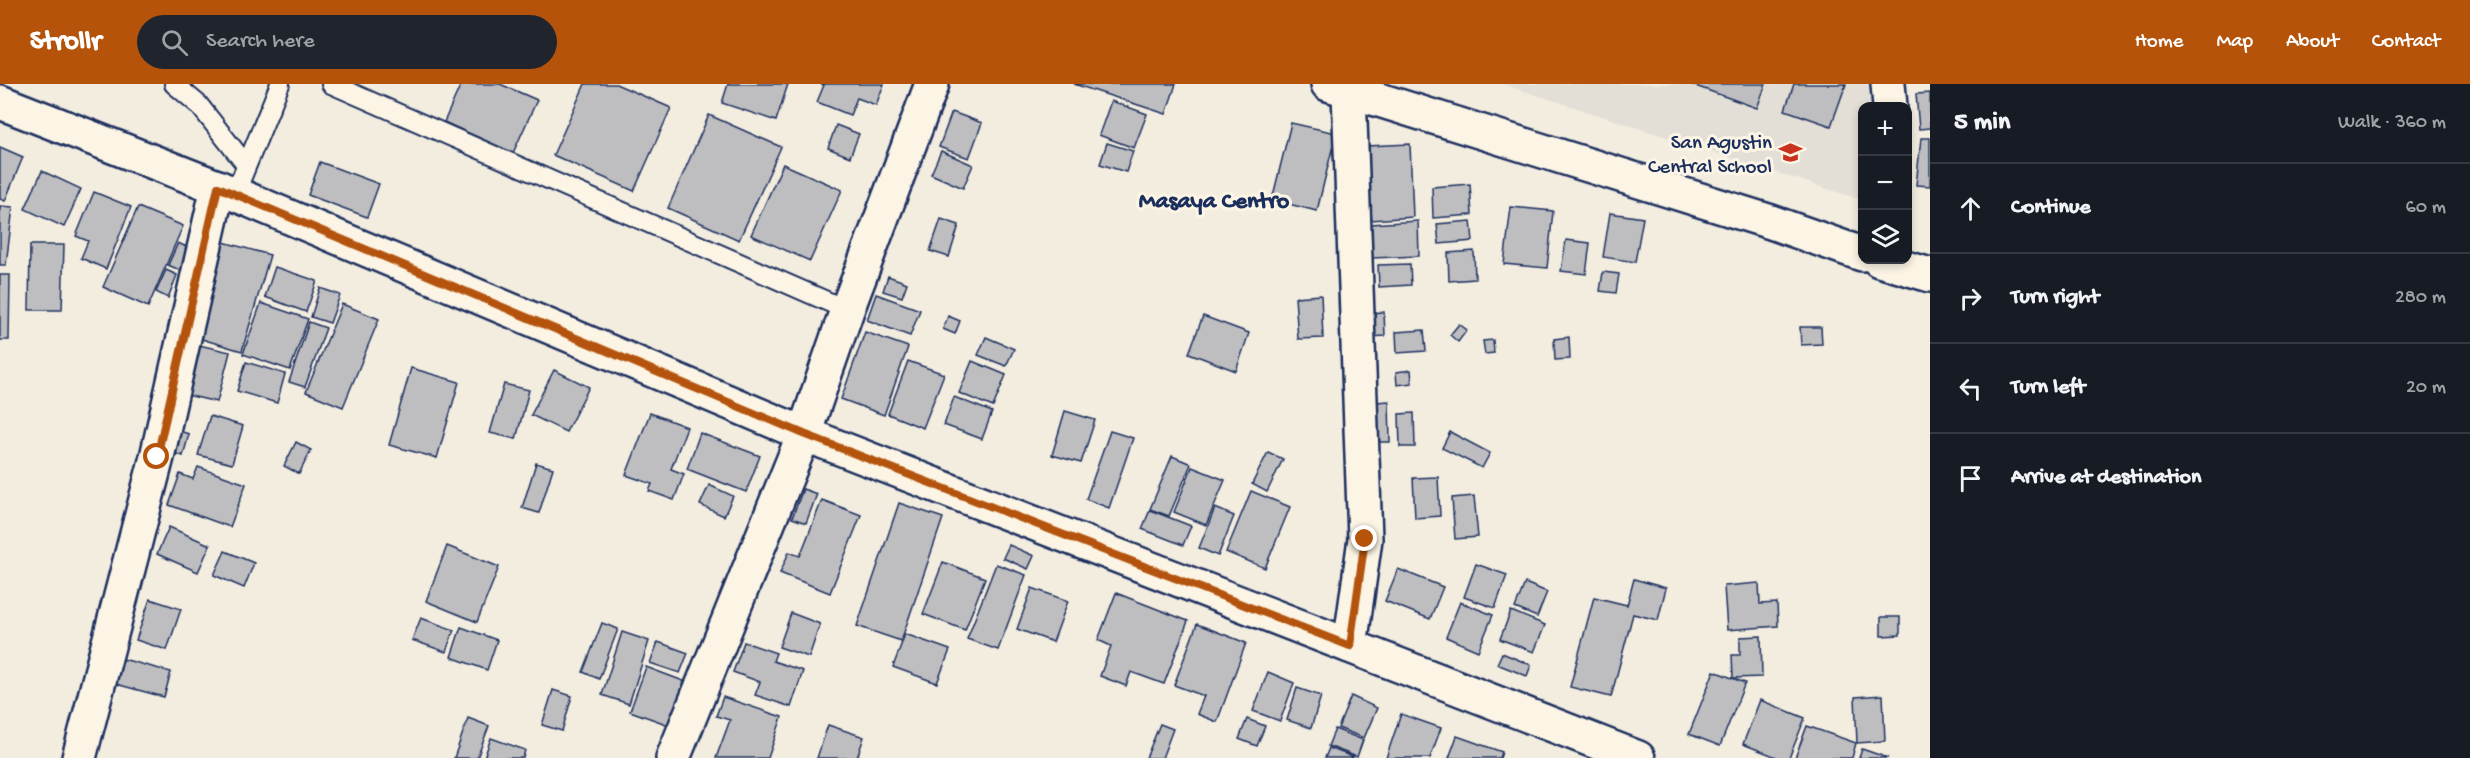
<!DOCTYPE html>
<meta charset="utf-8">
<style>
body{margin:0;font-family:"Gochi Hand",sans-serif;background:#20242c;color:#f1f3f6}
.controls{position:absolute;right:18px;top:18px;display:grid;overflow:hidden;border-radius:12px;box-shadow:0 3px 9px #0003}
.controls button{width:54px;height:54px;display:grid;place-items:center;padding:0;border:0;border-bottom:2px solid #363941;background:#171b24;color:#f1f3f6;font:30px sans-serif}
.stop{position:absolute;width:18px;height:18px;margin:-14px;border:4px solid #b45309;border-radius:50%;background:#fff}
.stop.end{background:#b45309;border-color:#fff;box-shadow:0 2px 6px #0008}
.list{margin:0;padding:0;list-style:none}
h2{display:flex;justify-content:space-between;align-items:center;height:78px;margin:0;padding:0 24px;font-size:26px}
h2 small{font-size:20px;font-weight:400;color:#9ea1a6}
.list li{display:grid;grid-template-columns:39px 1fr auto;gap:18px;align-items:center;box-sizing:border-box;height:90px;padding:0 24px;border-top:2px solid #363941}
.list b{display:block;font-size:22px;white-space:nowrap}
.list em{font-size:20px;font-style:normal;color:#9ea1a6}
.icon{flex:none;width:33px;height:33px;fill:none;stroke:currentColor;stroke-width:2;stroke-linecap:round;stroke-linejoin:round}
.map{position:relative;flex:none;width:1930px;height:674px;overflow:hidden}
header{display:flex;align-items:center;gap:36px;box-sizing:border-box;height:84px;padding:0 30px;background:#b45309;color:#fff}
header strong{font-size:28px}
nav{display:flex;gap:33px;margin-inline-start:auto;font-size:21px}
.search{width:420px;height:54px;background:#20242c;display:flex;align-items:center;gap:15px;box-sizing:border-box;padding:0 21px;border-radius:33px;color:#9ea1a6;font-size:22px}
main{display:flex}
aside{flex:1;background:#171b24}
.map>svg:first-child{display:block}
.built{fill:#e3dfd6}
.building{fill:#bebec0;stroke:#1b2f5e;stroke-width:1.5}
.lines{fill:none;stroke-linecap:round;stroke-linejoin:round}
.service-casing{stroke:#1b2f5e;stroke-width:22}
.minor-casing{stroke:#1b2f5e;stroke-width:38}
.secondary-casing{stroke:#1b2f5e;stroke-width:38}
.service{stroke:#fcf5e5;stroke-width:18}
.minor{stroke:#fcf5e5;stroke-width:33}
.secondary{stroke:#fcf5e5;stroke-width:33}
.route{stroke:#b45309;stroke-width:8}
.labels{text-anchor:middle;stroke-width:6;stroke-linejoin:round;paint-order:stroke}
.poi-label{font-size:21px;fill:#1b2f5e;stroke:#fcf5e5;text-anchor:end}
.quarter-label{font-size:24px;font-weight:bold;fill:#1b2f5e;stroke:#fcf5e5}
</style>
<header>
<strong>Strollr</strong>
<div class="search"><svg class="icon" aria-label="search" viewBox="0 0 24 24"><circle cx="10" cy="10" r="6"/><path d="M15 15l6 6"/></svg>Search here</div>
<nav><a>Home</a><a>Map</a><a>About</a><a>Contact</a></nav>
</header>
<main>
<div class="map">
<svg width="1930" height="674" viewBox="0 0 1930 674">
<rect width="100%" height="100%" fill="#f3ede0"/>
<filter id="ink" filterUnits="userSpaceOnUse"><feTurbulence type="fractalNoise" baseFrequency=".0167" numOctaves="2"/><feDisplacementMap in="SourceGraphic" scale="12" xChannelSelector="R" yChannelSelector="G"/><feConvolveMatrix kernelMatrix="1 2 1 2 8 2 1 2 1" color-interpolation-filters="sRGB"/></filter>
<g filter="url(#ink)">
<path class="built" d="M1502,0h368l2,22h-10v94z"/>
<g class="building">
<path d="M461,0h39l37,16 -24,53 -69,-31z"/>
<path d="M585,0h31l55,24 -37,83 -81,-36z"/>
<path d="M728,0h60l-12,37 -54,-18z"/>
<path d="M821,0h63l-8,21 -19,-7 -7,17 -33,-13 7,-17z"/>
<path d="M1074,0h102l-10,30z"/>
<path d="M1690,0h76l-9,24z"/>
<path d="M1794,0h52l-15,42 -46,-16z"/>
<path d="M1930,9v35l-11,1 -3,-35z"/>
<path d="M1111,17l36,13 -13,34 -35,-13z"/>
<path d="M952,28l30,11 -13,35 -30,-11z"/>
<path d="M709,31l72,32 -42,93 -71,-32z"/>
<path d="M1291,39l45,10 -19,78 -45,-11z"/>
<path d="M836,41l23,9 -9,23 -22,-9z"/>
<path d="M1921,54h9v48l-14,-1z"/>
<path d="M1107,59l26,8 -7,21 -26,-8z"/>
<path d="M1410,60l3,73 -42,3 -4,-74z"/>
<path d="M0,63l23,10 -18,44 -5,-2z"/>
<path d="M941,67l32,14 -10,23 -32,-14z"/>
<path d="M320,78l59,22 -12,33 -59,-22z"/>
<path d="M783,80l59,26 -32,71 -59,-26z"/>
<path d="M42,87l39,18 -17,38 -39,-18z"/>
<path d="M1470,100l2,31 -39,3 -1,-31z"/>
<path d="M94,108l37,15 -25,62 -25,-11 7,-17 -12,-5z"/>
<path d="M0,122l13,1 -7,58h-6z"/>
<path d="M138,123l45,19 -35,81 -45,-20z"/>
<path d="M1511,123l42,4 -6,57 -43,-4z"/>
<path d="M1610,129l33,5 -8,44 -32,-5z"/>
<path d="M941,135l18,6 -10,32 -19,-6z"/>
<path d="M1418,137l1,35 -47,2 -1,-34z"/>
<path d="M1471,137l2,20 -34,3 -2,-20z"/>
<path d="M216,156l54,15 -28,96 -54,-16z"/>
<path d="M1566,156l24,3 -4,31 -25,-3z"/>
<path d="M178,159l13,6 -9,22 -14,-6z"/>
<path d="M30,161h34l-2,65h-33z"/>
<path d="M1474,167l1,28 -26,2 -1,-28z"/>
<path d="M1410,180l1,21 -32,2 -1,-22z"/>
<path d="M275,183l42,14 -11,31 -41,-15z"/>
<path d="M166,186l11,5 -9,23 -12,-6z"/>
<path d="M1603,188l16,2 -3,19 -16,-2z"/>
<path d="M0,191h10l-1,65h-9z"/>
<path d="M888,192l19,7 -5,14 -19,-6z"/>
<path d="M320,204l20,7 -10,28 -19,-6z"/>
<path d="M876,210l44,16 -10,26 -43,-16z"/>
<path d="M1321,211l2,43 -25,1 -3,-42z"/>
<path d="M261,219l47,16 -18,51 -47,-16z"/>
<path d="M342,220l37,15 -36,88 -37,-15z"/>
<path d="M1384,228l1,24 -16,1 -1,-24z"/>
<path d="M948,232l12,5 -5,13 -12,-5z"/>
<path d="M1203,232l46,17 -13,38 -47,-18z"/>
<path d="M309,238l17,6 -21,59 -16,-5z"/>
<path d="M1459,240l8,6 -9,12 -8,-7z"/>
<path d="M1800,243h21l1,17 -21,1z"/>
<path d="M1424,246l2,21 -29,2 -1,-21z"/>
<path d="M865,248l43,15 -24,68 -43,-16z"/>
<path d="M986,253l28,12 -8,17 -28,-11z"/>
<path d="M1569,253l1,22 -15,1 -1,-21z"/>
<path d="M1493,256l1,13 -9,1 -2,-13z"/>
<path d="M190,259l40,9 -13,50 -39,-9z"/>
<path d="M908,277l36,13 -21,54 -35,-14z"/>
<path d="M972,277l34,14 -13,32 -34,-14z"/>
<path d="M246,278l39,12 -8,29 -40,-12z"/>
<path d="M411,284l48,14 -22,76 -48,-13z"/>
<path d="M554,286l35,17 -23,45 -35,-17z"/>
<path d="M1411,286l1,13 -15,2 -1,-13z"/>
<path d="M504,300l25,6 -13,49 -26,-6z"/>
<path d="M954,313l38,15 -10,27 -38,-14z"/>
<path d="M1389,317l1,41h-12l-2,-40z"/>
<path d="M1065,327l30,9 -14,43 -29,-8z"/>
<path d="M650,329l37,14 -16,42 13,5 -10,26 -25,-9 3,-7 -26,-9z"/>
<path d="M1414,329l1,34h-15l-1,-33z"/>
<path d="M210,332l33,10 -11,38 -34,-9z"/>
<path d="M170,344l19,6 -6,22 -19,-6z"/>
<path d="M1110,347l23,7 -24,70 -23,-9z"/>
<path d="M1450,348l40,21 -8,15 -40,-20z"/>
<path d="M700,349l60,23 -14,36 -59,-23z"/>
<path d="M296,358l15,8 -12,24 -15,-8z"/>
<path d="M1268,368l15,7 -16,33 -15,-8z"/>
<path d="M1172,372l19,8 -22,52 -19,-7z"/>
<path d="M536,379l17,5 -14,45 -17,-5z"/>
<path d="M198,383l48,17 -16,43 -61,-22 11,-31 13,5z"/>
<path d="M1192,383l33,13 -19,45 -32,-13z"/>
<path d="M1438,393l2,39 -25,2 -2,-40z"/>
<path d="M709,401l24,11 -9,20 -24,-11z"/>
<path d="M803,405l14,5 -11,29 -14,-5z"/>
<path d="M1251,407l39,16 -25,61 -39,-16z"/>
<path d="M1474,412l4,41 -23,2 -3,-41z"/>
<path d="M822,416l39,15 -31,78 -50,-20 9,-21 11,4z"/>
<path d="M899,419l44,15 -42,123 -44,-15z"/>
<path d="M1215,424l19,8 -16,40 -19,-8z"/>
<path d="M1150,426l41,16 -8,19 -41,-16z"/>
<path d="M169,443l41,18 -12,27 -41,-18z"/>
<path d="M1009,461l25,11 -6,13 -25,-11z"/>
<path d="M447,462l52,21 -22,55 -51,-21z"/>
<path d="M225,467l29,12 -10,25 -30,-13z"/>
<path d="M943,478l42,16 -20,52 -42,-16z"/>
<path d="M996,480l30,11 -28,75 -31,-11z"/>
<path d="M1476,480l31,11 -12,33 -31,-11z"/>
<path d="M1398,485l45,18 -13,32 -45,-18z"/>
<path d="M1634,495l32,9 -8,32 -25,-6 -22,83 -41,-10 24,-90 33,8z"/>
<path d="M1525,499l22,9 -10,25 -22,-9z"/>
<path d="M1759,499l1,21 17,-1 1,23 -51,4 -3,-44z"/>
<path d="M1032,504l36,13 -15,41 -36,-13z"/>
<path d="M1116,509l72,28 -24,63 -33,-12 -5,14 -26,-10 11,-30 -13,-6z"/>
<path d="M150,515l31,10 -14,41 -31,-10z"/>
<path d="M1460,518l33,13 -15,36 -32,-14z"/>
<path d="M1511,527l34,14 -11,27 -34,-13z"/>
<path d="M791,529l29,11 -11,33 -30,-10z"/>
<path d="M1881,533h19v18l-19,1z"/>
<path d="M421,534l33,12 -8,22 -34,-12z"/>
<path d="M602,539l16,6 -19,50 -16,-7z"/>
<path d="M1197,540l49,19 -29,79 -20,-8 7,-18 -30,-11z"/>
<path d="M461,543l36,13 -10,30 -36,-13z"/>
<path d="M622,548l27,9 -20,63 -27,-9z"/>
<path d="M905,550l45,16 -13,33 -44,-16z"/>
<path d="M1761,552l1,41 -29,1 -1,-23h8v-18z"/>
<path d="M658,558l30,11 -8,20 -30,-10z"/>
<path d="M744,558l32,11 -3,8 30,10 -12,36 -36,-12 5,-13 -27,-10z"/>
<path d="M1502,569l29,12 -4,11 -30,-12z"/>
<path d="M119,574l52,14 -7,25 -52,-14z"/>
<path d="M646,583l40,15 -17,43 -39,-14z"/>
<path d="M1714,587l31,12 -25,63 -31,-12z"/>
<path d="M1268,588l26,11 -14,38 -27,-10z"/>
<path d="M1297,604l24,8 -10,32 -24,-8z"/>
<path d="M553,606l19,6 -10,35 -20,-6z"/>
<path d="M1883,611l2,46 -28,2 -2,-46z"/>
<path d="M1351,612l26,12 -13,30 -26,-10z"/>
<path d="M723,613l59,20 -14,41h-52l14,-38 -14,-4z"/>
<path d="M1760,616l45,18 -16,40h-10l-36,-14z"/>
<path d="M1401,630l40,14 -11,30h-44z"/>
<path d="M468,634l21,8 -12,32h-23z"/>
<path d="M1247,635l18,7 -8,20 -18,-7z"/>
<path d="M1160,640l13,5 -11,29h-16z"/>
<path d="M828,641l36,12 -7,21h-40z"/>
<path d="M1807,642l49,17 -4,15h-57z"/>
<path d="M1335,645l28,11 -6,17 -29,-11z"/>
<path d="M1457,652l45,16 -2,6h-51z"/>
<path d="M491,654l34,12 -2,8h-39z"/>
<path d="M1329,664l24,9v1h-28z"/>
<path d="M1862,665l26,9h-29z"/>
</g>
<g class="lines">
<defs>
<g id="service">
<path d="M174,0l25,21 47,60"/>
<path d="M331,0l516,226"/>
<path d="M235,110l45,-110"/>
</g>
<g id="minor">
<path d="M1328,0l443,138 91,32"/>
<path d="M1888,0l2,22"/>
<path d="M1349,8l16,447 -15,107"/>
<path d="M1879,176l51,15"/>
<path d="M79,674l78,-301 61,-270"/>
<path d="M673,674l131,-324 43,-124 85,-226"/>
</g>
<path id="secondary" d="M0,18l235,92 569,240 834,324"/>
</defs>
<use href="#service" class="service-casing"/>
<use href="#minor" class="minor-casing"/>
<use href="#secondary" class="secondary-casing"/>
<use href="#service" class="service"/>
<use href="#minor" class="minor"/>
<use href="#secondary" class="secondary"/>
</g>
</g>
<g class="lines" filter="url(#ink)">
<path class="route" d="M157,373l61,-270 586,247 546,212 15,-107"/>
</g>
<defs>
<symbol id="school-bare" viewBox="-9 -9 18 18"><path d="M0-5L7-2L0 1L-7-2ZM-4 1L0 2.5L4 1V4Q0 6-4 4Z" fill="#c8321e" stroke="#fcf5e5" stroke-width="2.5" paint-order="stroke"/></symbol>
</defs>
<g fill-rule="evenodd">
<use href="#school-bare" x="1774" y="52" width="33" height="33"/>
</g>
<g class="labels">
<g class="poi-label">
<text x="1772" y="64">San Agustin<tspan x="1772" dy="24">Central School</tspan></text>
</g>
<g class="quarter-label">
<text x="1214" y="123">Masaya Centro</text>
</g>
</g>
</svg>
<div class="controls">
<button>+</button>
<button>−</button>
<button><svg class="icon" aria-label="layers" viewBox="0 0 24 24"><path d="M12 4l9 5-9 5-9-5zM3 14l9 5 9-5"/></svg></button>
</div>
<div class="stop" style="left:157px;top:373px"></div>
<div class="stop end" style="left:1365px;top:455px"></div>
</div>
<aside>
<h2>5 min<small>Walk · 360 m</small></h2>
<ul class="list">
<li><svg class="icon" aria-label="ahead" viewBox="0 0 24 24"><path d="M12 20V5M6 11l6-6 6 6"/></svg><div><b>Continue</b></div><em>60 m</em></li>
<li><svg class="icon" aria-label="right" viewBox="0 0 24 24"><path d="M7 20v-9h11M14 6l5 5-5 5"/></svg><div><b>Turn right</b></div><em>280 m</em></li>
<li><svg class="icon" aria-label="left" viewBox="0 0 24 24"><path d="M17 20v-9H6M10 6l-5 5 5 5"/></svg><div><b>Turn left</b></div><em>20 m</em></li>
<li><svg class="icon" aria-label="arrive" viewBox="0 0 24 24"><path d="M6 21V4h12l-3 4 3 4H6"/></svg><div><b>Arrive at destination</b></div></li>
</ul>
</aside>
</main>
